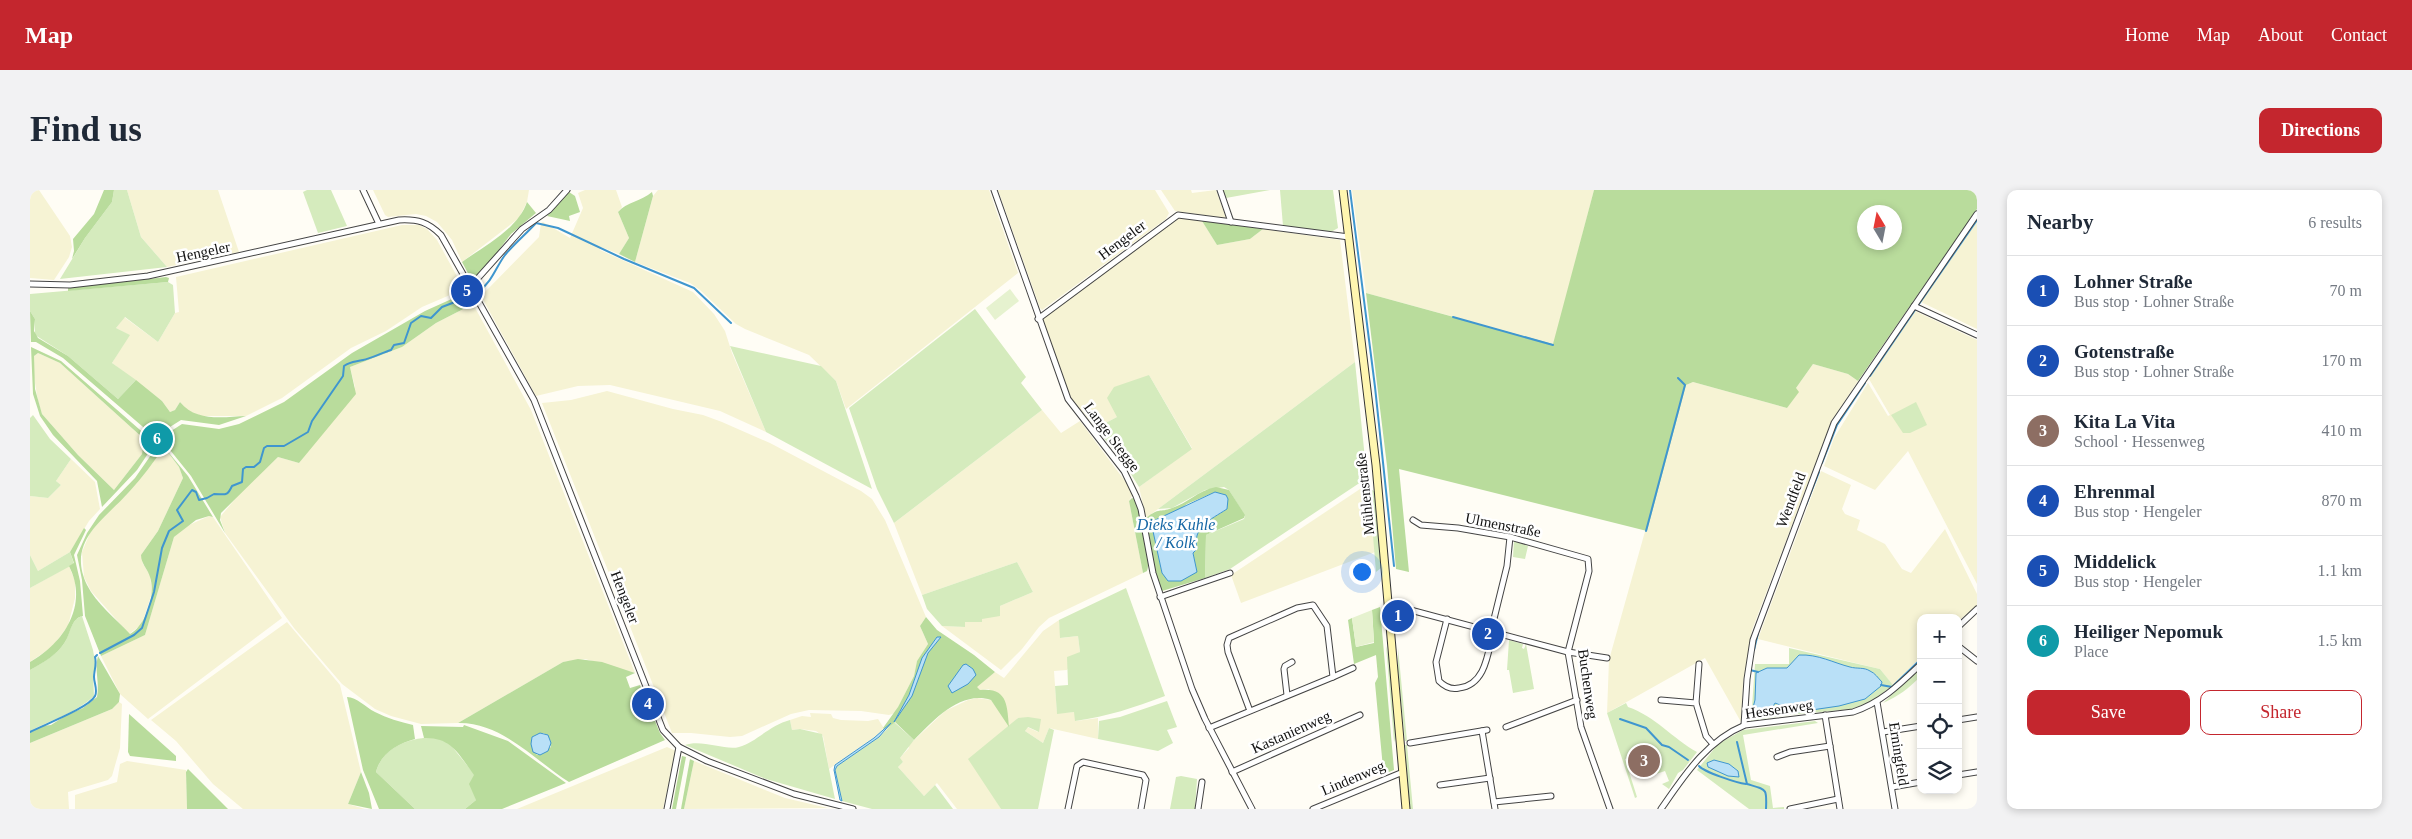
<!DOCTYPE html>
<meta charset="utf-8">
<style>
body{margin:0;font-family:Georgia,serif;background:#f2f2f3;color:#1f2937}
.controls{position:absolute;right:15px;bottom:15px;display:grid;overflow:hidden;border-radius:10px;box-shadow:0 2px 8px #0003}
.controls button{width:45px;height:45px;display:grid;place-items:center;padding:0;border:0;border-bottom:1px solid #e0e1e3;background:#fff;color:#1f2937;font:25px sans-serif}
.compass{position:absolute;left:1827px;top:15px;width:45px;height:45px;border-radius:50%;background:#fff;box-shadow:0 2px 8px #0003;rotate:350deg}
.you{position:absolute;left:1331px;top:381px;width:18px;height:18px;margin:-12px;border:4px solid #fff;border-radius:50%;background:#1a73e8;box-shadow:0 0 0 8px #1a73e833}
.badge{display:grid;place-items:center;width:32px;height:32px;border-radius:50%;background:#c4262e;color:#fff;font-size:16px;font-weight:700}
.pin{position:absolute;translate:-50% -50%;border:2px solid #fff;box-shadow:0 1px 5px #0006}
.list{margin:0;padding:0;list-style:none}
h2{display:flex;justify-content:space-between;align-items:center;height:65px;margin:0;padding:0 20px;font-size:21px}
h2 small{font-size:16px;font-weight:400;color:#747a83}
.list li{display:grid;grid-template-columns:32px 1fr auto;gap:15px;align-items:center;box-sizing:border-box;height:70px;padding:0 20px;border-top:1px solid #e0e1e3}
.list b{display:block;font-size:19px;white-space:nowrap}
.list p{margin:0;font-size:16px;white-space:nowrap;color:#747a83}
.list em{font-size:16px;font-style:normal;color:#747a83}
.actions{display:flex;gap:10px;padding:15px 20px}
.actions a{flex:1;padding:11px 0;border:1px solid #c4262e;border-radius:10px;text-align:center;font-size:18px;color:#c4262e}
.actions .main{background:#c4262e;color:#fff}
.icon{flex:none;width:28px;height:28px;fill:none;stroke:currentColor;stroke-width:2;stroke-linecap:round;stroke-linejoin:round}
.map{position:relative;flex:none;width:1947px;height:619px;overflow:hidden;border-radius:10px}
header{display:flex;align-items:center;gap:30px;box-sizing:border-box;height:70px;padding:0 25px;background:#c4262e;color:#fff}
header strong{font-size:24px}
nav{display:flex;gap:28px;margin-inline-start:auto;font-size:18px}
.intro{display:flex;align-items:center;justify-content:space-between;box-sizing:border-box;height:120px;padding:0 30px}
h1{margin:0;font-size:35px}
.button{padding:12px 22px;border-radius:10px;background:#c4262e;color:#fff;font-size:18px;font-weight:700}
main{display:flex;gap:30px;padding:0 30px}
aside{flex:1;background:#fff;border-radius:10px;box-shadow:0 2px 8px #0003}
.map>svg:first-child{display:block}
.farmland{fill:#f6f3d4}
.green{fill:#d5ebbd}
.forest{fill:#b9dc9c;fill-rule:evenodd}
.pitch{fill:#e6f2cf}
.water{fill:#b9e0f7;stroke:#3f96cf}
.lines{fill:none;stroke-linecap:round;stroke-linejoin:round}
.stream{stroke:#3f96cf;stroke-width:2}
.minor-casing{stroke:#444;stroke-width:7}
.secondary-casing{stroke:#333;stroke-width:9}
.minor{stroke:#fff;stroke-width:5}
.secondary{stroke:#fff6b0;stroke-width:7}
.labels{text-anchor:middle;stroke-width:5;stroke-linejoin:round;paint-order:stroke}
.street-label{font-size:15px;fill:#111;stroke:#fff}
.water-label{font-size:16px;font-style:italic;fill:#1768a6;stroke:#fff}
</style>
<header>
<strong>Map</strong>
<nav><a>Home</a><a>Map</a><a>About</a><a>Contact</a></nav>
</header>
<div class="intro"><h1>Find us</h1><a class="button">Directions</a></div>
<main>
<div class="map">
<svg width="1947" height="619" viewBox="0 0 1947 619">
<rect width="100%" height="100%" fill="#fffdf5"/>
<g class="farmland">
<path d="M0,0h9l31,46 2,11 -3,10 -15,23 -24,-2z"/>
<path d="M97,0h91l21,62 -72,15 -26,-30z"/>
<path d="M343,0h156l-2,12 -8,16 -57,44 -10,-22 -15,-18 -11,-6 -10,-2 -28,3 -3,-2z"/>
<path d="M555,0h31l6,17 -4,5 11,26 -10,16 -18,-7 -1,3 93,42 21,22 11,17 7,22 34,79 -46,-21 -110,-26 -32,1 -42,10 -55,-100 58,-59 2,-14 2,-1 27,16 13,-30 -5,-15z"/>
<path d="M628,0h331l29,83 -172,136 -10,-28 -27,-26 -64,-26 -9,-5 -36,-34 -10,-7 -55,-21 18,-66z"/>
<path d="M968,0h157l14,23 -3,6 -124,91 -2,-2z"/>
<path d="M1131,0h30l1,3 24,-3 10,28 -51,-7z"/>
<path d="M1322,0h242l-40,154 -188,-51z"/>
<path d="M1146,28l26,3 15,24 33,-6 13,-10 77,11 15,122 -209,156 -7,-31 53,-39 -43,-73 -32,42 -21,11 -25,-30 -31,-77z"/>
<path d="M1947,31v108l-56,-27z"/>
<path d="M372,35h17l8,4 10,11 27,49 -42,18 -36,24 -35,17 -69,50 -36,18h-44l-15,-5 -7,-9 -5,8 -5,2 -8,-11 -50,-38 17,-28 -13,-7 8,-11 34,25 17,-29 4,-1 -3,-35z"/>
<path d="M443,114l58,106 104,263 -50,-14 -22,3 -105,61 -37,1 -30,-8 -16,-7 -33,-25 -48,-56 -69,-95 -5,-16 21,-25 37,-35 21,6 56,-76 -5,-20 52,-20 34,-24z"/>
<path d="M1885,121l62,29v244l-69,-133 -33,39 -51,-24 10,-28 34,-55 20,33 2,-1 -21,-36z"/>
<path d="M8,163l22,10 84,76 -2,15 -28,36 -36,-35 -36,-41 -4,-13 -5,-30 1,-15z"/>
<path d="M1783,174l35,10 10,7 -26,39 -80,210 -9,52 -2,40 -36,-64 -98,55 2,-53 77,-275 7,-3 94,26 9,-20z"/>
<path d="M577,201l66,18 30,6 19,7 48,21 91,48 11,8 13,21 41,97 -6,9 8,18 -11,17 -3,15 -19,37 -6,2 -28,-4 -52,-1 -18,4 -49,22 -12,1 -39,-4h-19l-130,-330 29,-3z"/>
<path d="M1012,220l19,23 19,-12 48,64 5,9 -4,7 14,72 -94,45 -10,9 -17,22 -21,21 -59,-44 23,1v-5l17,-3 18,-13 33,-14 -16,-30 -95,33 -28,-72z"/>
<path d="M134,257l15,20 4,11 -25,53 -17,24 2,9 7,11 2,18 -10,31 -13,10 -38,-43 -7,-14 -2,-25 8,-19 9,-13 29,-27z"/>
<path d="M41,269l24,23 5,27 -11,12 -19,31 -32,19 -8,-16v-59l18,2 13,-13 -5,-4z"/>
<path d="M1791,281l30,14 -9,24 3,5 15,6 -3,10 28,14 17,25 9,4 34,-44 32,65v12l-19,15v-3h-37v39l-28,28 -13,-16 -122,-30z"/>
<path d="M1339,298l6,64 -134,51 -10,-28 129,-86z"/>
<path d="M179,326l4,1 69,101 -134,101 -28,-25 -19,-38 44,-21 29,-98 13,-11z"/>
<path d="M39,376l6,15v17l-7,28 -16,21 -22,15v-74z"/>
<path d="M1029,430l2,18 17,-2 2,16 -13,18 -13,1 3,42 18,-1 1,9 22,-3v21l-49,-11 -6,15 -18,-12 2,-4 11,5 -7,-13 -13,-1 -9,9 -21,60 13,22h-44l-20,-26 -13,13 -26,-29 5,-5 -4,-3 10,-11 -1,-2 37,-35 23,-11 9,-2 14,2 10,12 -12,-23 -9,1 -4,-3 19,-15 9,6 39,-47z"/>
<path d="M257,432l53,63 21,87 -13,32 17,5h-122l-30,-25 -37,-43 -25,-21z"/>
<path d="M89,512l3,2 -2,44 -8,28 -4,4 -40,12 1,17h-39v-66l82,-34z"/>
<path d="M780,523l21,1 2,4 8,2 27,1 10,-2 7,11 -56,39 -6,-33 -7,-5 -16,-2 -8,1 -2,-10 12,-4 9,1z"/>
<path d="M637,557l9,4 -13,58h-146z"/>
<path d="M97,571l59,9 1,39h-112v-14l42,-13 3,-18z"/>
<path d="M664,571l91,37 43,10 -144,1z"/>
</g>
<g class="green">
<path d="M84,0h13l14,47 26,30 -107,12 25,-41 27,-36z"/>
<path d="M277,0h24l16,36 -29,7 -15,-41z"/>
<path d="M1193,0h47l-44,8z"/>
<path d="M1250,0h53l5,38 -7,4 -48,-6z"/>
<path d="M138,92l5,3 2,28 -17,29 -33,-25 -9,11 14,7 -18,28 24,17 -18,19 -50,-43 -33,-21v-16l-5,-8v-17z"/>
<path d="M945,119l51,68 -5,6 21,27 -148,113 -17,-34 -28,-81z"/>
<path d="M700,156l91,20 15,15 36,108 -106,-57z"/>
<path d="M1325,172l12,116 -137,91 -25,9 1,-43 38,-16 1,-3 -16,-26 -5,-3 -19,3 -33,18 -14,1z"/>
<path d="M1119,185l43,74 -53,38 -13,-21 -30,-38 21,-11 -10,-19 7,-11z"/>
<path d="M1886,212l11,23 -17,8h-7l-12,-18z"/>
<path d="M3,225l17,24 21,20 -15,22 5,4 -13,13 -18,-2v-78z"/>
<path d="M1339,298l5,3 7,77 -5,4z"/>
<path d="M1484,351l14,5 -3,13 -12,-2z"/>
<path d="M40,362l4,12 -44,24v-33l8,16z"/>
<path d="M987,372l16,30 -33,14v10l-18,3v3h-17v5l-23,-1 -15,-17 -5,-14z"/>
<path d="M1096,398l39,108c-32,12 -56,20 -90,25l-1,-9 -17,2 -2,-28 13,-1 -1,-28 13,-5 -2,-16 -18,2 -1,-18z"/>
<path d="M52,426l11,34 3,17 -3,7 1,22c-18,17 -43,24 -64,35v-61c12,-7 28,-16 35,-28 5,-8 6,-23 17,-26z"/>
<path d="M1479,450l14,4 -1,4 2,1 2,-5 8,45 -21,4 -4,-23h-2z"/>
<path d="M1356,456c5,11 13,88 8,96z"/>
<path d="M1368,458l9,93h-2l-7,-70z"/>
<path d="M1759,458l91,21 13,16 -19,15 -22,9 -63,6 -38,6 4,-57h34z"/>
<path d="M1891,477v9c-12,12 -22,20 -38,27z"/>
<path d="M1137,511l10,26 -10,3 6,13 -15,8 -60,-12 1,-18 21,-4z"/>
<path d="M1596,513l2,4c27,9 45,32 69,45l-14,18 -5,3 -9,16 -7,-5 7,-3 -4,-10 -21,7 -8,-23 -11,4 12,38 -2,1 -28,-85z"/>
<path d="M998,527l13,2 -2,13 -11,-5 -3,4 18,12 6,-15 5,2 -16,79h-37l-33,-50 50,-41z"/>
<path d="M760,530l2,10 8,-1 22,5 13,65 -69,-20 -81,-34c17,-6 41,6 54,2 16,-4 31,-22 51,-27z"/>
<path d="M1785,531l3,2 -75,12 8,45 19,6 3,22 11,-1v2h-35l-52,-39 21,-26 25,-14z"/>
<path d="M864,532l20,18 -14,18 3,4 -5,5 26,29 11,-11 18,24h-81l-30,-8 -7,-31 2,-4 42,-29z"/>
<path d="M404,547l15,6 26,32 1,25 -11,9h-50l-39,-37c7,-26 34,-34 58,-35z"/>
<path d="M1375,555h2l6,64h-4z"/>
<path d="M1151,586l16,3 -2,30h-25l6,-32z"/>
</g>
<g class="forest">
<path d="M74,0h10l-2,12 -27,36 -13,21 2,-8 -1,-12 21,-25z"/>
<path d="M1564,0h383v19l-119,172 -10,-7 -35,-10 -17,24 3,4 -12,16 -94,-26 -7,3 -39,146 -248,-62 10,103 -13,-3 -9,-103 -21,-173 187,51zM1834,22h30v30h-30z"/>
<path d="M539,2l6,4 5,16 -11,4 1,5 -23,-5z"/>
<path d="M622,2l1,4 -18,66 -16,-8 10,-16 -11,-26c8,-10 24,-11 34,-20z"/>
<path d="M497,12l9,11 -25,21 -31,41 -9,4 -9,-17c22,-16 56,-33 65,-60z"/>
<path d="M1172,31l61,8 -13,10 -33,6z"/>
<path d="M136,87l3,1 -1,4 -100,9v-3z"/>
<path d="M435,103l8,11 -37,19 -34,24 -52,20 6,27 -57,69 -21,-6 -57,56 -1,7 5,13 -34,-57 -29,-36 6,-7 14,-9 37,5 20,-5 45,-22 68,-49 73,-42z"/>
<path d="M0,121l5,8 -1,12 4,7 30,18 50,43 18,-19 26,21 8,11 5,-2 5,-8c16,20 43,15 66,14l-27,9 -38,-5 -19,12 -5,7 -94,-81 -27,-16h-5z"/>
<path d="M1,157l30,14 94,82 -18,27 -35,37 -5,-26 -44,-46 -13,-19 -7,-22zM8,163l22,10 84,76 -2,15 -28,36 -36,-35 -36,-41 -7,-25 -1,-33z"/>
<path d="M130,252l28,34 25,41 -4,-1 -13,4 -22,17 -29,98 -44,21 -16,-40 -3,-36 -5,-25 10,-22 12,-18 36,-37zM134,257l15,20 4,11 -25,53 -17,24c0,9 7,14 9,22 6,18 -4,48 -20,57 -14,-15 -34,-31 -43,-49 -21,-44 17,-65 42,-93 13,-14 24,-29 35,-45z"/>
<path d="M1186,297l13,3 16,25 -1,3 -38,17 -1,43 -43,13 -7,-21 -9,-52c14,-11 13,-5 26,-10 16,-5 25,-17 44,-21zM1185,302l12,17c-17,11 -35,18 -30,40l-4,4c4,12 -2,21 -12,28l-19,-8 -10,-50 26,-12 9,-7z"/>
<path d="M1102,308l3,1c5,15 17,57 12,72l-4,2 -14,-72z"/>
<path d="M54,338l2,2 -12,25 6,26 3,35c-12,2 -12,17 -18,26 -7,12 -22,21 -35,28v-8c34,-19 59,-57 39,-96l5,-3 -4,-11z"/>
<path d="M1350,417l14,163 -5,2 -6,-4 -8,-85 3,-6 -2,-22 -22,9 -6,-44 4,-2 4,29 18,-4 -2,-33z"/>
<path d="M896,427l11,13 37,25 21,17 -18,15 3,3c28,-3 27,16 29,37l-18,-27c-31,-10 -58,21 -77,40l-19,-18 -10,8 -2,-2 15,-21 16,-31 3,-15 11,-17 -8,-18z"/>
<path d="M68,466l22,38 -1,8 -7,7 -82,34v-10l12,-7 9,-1 14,-9 18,-8 14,-11c3,-14 -3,-28 1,-41z"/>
<path d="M548,469l24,3 33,11 -9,4 4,11 10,-3 20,48 5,7 -96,42c-35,-22 -67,-60 -111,-59l105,-61zM514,543l7,14 -14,8c-3,-6 -7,-11 -5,-18z"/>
<path d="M317,507c10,0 18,10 28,15 12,6 25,10 38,13l2,14c-18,5 -34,14 -39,33l39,37h-36l-16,-39z"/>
<path d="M99,524l47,42v5l-46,-5 -2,-4z"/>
<path d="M434,535l44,16 58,42 -64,26h-37l11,-9 -7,-16 5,-9c-15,-20 -22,-38 -50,-37l-3,-12 42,1z"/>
<path d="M652,566l4,1 -10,52h-4z"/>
<path d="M660,569l4,2 -10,48h-3z"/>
<path d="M158,579l40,40h-41l-1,-37z"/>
<path d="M331,582l8,21 3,16 -24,-5z"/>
</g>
<g class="pitch">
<path d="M980,99l9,12 -24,19 -9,-12z"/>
<path d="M1342,420l2,32 -18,5 -4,-29z"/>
</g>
<g class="water">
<path d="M1185,302l11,3 2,4 -1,10c-17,11 -35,18 -30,40l-4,4 4,19 -16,9h-13l-6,-8 -11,-51z"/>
<path d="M907,447h4l-13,16 -16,43 -18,26 15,-27 13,-37z"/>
<path d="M1769,465c19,-1 35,8 51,12 7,2 14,0 20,4 5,2 8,7 12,11l-1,4 -16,13 -26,7 -41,6 -23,-9 -6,11 -14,3 -4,-2 4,-15 1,-27 11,-5h20z"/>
<path d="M936,474l7,5 3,6 -8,9 -16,9 -4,-7 15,-21z"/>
<path d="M861,533l-12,14 -42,29 -2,4 7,31 -2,-1 -6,-30 1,-5 39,-27z"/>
<path d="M510,543l8,2 3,8 -3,8 -8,4 -7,-3 -2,-8 1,-7z"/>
<path d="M1684,570l15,4 9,7 1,6 -11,-1 -20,-9 -1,-4z"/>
</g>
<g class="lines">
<g class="stream">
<path d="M1320,0l25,197 19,179"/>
<path d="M506,33l22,5 66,31 70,29 37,35"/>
<path d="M449,101c13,-9 17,-24 26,-36 9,-11 21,-21 31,-32"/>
<path d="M1889,114l58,-84"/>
<path d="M1423,127l100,28"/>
<path d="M1840,186l45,-66"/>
<path d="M1792,273l15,-38 28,-42"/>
<path d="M1776,315l13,-33"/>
<path d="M1616,341l39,-146 -7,-7"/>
<path d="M1928,433l1,-1"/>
<path d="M1724,460l4,-17"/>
<path d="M70,463l34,-18 8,-7 12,-36 8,-44 7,-17 14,-10 -6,-11 15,-20 4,2 3,8 8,-2 7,-4c11,0 13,3 18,-8l10,-4 1,-13 3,-2h8l6,-5 4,-14 3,-2h17l24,-14 4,-11 31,-45 1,-10c7,-5 11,-4 19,-6 7,-1 21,-8 28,-10l3,-5 10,-2 7,-20 10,-7 10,2 11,-11 26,-10"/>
<path d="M1720,480l8,2"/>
<path d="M1851,495l11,2 29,-28"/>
<path d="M1590,529l26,9 16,17 7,2 19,13"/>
<path d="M0,542c13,-7 59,-24 65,-36 3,-6 -1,-13 -1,-19 0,-7 3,-12 1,-20l2,-2"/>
<path d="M1707,552l10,42c20,6 20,4 19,25"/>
<path d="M1669,576c5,6 38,17 47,18"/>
</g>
<defs>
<g id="minor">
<path d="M333,0l16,34"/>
<path d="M964,0l74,209 56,72 12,25 5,13 12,64 39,116 13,30 47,90"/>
<path d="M1190,0l11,32"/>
<path d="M0,94l40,1 78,-9 251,-56c19,-1 29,2 42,15l93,165 129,330 16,17 28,14 87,33 59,15"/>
<path d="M440,97l52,-58 27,-19 18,-20"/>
<path d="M1884,116l63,29"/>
<path d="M1008,129l140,-104 171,22"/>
<path d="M1383,330l8,5 37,3 52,9 78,22 1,12 -21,81 13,75 29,82"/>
<path d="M1130,407l70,-24"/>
<path d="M1359,418h14l165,44 39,6"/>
<path d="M1417,429l-11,43 3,19c6,6 12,9 20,7 27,-3 29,-36 34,-56"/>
<path d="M1928,437l19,-18"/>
<path d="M1461,441l16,-65 3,-29"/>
<path d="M1928,456l19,15"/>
<path d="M1303,487l20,-9"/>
<path d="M1257,505l-3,-26 1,-3 7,-4"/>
<path d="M1631,510l35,3 10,33 7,8"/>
<path d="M1847,512l18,107"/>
<path d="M1666,513l3,-39"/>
<path d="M1795,525l15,94"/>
<path d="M1928,530l19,-3"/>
<path d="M1714,535l3,-46 6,-39 81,-217 143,-209"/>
<path d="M1476,537l71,-27"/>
<path d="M1179,538l124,-51 -6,-51 -14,-21 -16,3 -68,30 -2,7 1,7 22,59"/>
<path d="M1452,541l13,78"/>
<path d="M1853,542l38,-6"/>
<path d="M1380,553l77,-13"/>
<path d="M1747,567l13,-5 40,-6"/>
<path d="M1202,582l128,-57"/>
<path d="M1928,585l19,-3"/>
<path d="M1410,595l50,-7"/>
<path d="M1862,597l29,-5"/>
<path d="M1464,612l57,-6"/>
<path d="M637,619l12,-62"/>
<path d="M1038,619l9,-43 6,-4 60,13 3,5 -5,29"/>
<path d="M1168,619l4,-27"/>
<path d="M1283,619l90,-37"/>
<path d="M1631,619c23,-33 45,-68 84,-84l108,-13c28,-9 47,-28 68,-48"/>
<path d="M1760,619l48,-10"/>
</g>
<path id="secondary" d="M1313,0l33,275 30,344"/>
</defs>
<use href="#minor" class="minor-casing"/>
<use href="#secondary" class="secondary-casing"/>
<use href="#minor" class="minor"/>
<use href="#secondary" class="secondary"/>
</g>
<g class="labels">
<g class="street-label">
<text transform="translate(1092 50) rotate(-37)" y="5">Hengeler</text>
<text transform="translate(173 62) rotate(-12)" y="5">Hengeler</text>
<text transform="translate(1082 247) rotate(53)" y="5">Lange Stegge</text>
<text transform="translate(1335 304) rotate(-96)" y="5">Mühlenstraße</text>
<text transform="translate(1761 310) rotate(-69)" y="5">Wendfeld</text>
<text transform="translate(1473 335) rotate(11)" y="5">Ulmenstraße</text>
<text transform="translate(595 407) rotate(69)" y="5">Hengeler</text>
<text transform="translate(1558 494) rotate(82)" y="5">Buchenweg</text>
<text transform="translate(1749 519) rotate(-8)" y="5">Hessenweg</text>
<text transform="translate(1261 542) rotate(-24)" y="5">Kastanienweg</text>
<text transform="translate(1869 564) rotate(81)" y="5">Erningfeld</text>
<text transform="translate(1323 588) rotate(-23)" y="5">Lindenweg</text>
</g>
<g class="water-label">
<text x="1146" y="340">Dieks Kuhle<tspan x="1146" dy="18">/ Kolk</tspan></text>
</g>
</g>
</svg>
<div class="controls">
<button>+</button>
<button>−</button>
<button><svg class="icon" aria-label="locate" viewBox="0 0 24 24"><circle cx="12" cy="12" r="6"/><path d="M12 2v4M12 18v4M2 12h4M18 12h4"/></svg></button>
<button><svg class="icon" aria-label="layers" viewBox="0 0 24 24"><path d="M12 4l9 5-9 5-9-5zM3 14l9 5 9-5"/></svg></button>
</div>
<svg class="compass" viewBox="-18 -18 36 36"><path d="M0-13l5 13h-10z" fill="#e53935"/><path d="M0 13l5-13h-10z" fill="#747a83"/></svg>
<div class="you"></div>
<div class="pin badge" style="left:1368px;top:426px;background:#1a4fb4">1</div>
<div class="pin badge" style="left:1458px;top:444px;background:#1a4fb4">2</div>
<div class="pin badge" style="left:1614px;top:571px;background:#8d6e63">3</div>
<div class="pin badge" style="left:618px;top:514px;background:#1a4fb4">4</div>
<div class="pin badge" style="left:437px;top:101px;background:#1a4fb4">5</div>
<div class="pin badge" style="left:127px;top:249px;background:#0f9aa8">6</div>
</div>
<aside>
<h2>Nearby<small>6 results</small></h2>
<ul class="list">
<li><span class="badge" style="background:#1a4fb4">1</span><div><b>Lohner Straße</b><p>Bus stop · Lohner Straße</p></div><em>70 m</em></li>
<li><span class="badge" style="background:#1a4fb4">2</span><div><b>Gotenstraße</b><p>Bus stop · Lohner Straße</p></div><em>170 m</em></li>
<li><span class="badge" style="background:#8d6e63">3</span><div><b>Kita La Vita</b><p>School · Hessenweg</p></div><em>410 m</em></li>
<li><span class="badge" style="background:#1a4fb4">4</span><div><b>Ehrenmal</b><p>Bus stop · Hengeler</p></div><em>870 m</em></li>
<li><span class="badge" style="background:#1a4fb4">5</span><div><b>Middelick</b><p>Bus stop · Hengeler</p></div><em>1.1 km</em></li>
<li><span class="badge" style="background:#0f9aa8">6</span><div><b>Heiliger Nepomuk</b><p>Place</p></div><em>1.5 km</em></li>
</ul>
<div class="actions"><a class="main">Save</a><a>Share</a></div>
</aside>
</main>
